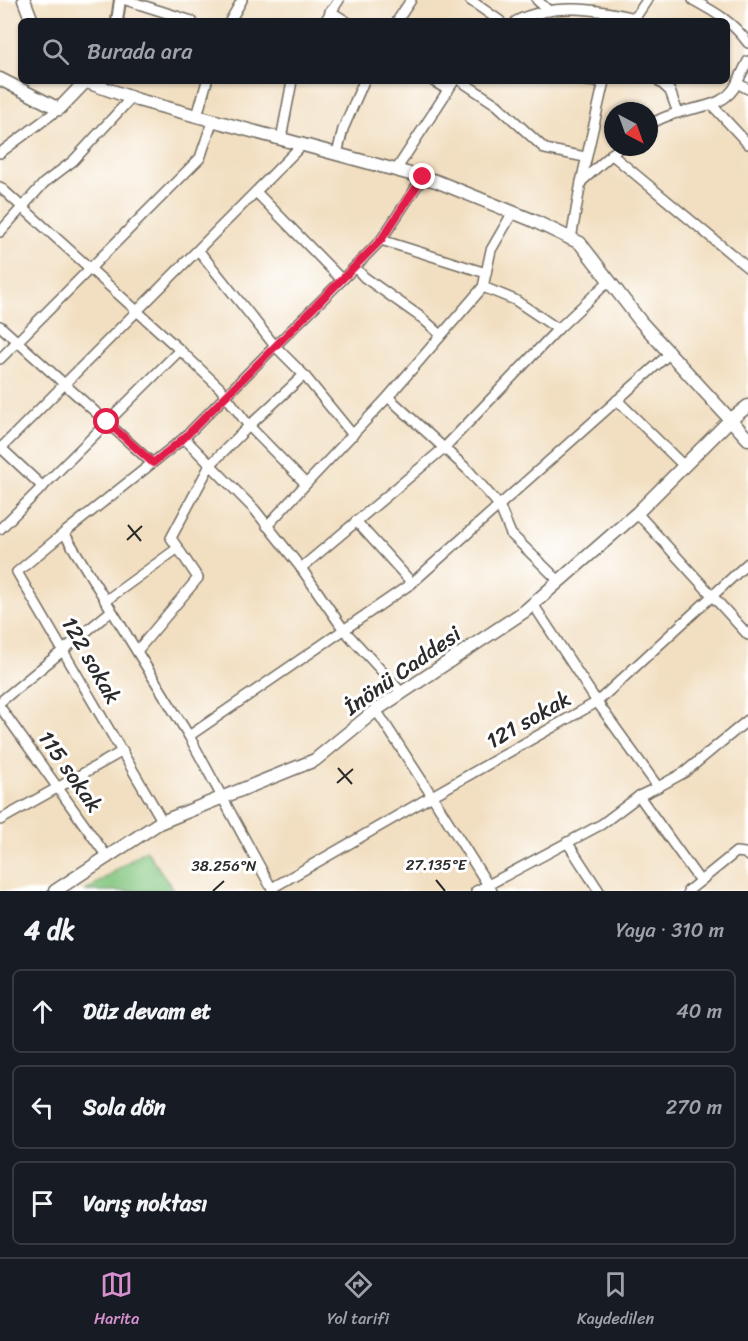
<!DOCTYPE html>
<html lang="tr">
<meta charset="utf-8">
<style>
body{margin:0;font-family:Sriracha,sans-serif;background:#20242c;color:#f1f3f6}
.compass{position:absolute;left:604px;top:102px;width:54px;height:54px;border-radius:50%;background:#171b24;box-shadow:0 2px 4px #0004;rotate:139deg}
.stop{position:absolute;width:18px;height:18px;margin:-14px;border:4px solid #e11d48;border-radius:50%;background:#fff}
.stop.end{background:#e11d48;border-color:#fff;box-shadow:0 2px 6px #0008}
.list{margin:0;padding:0;list-style:none}
h2{display:flex;justify-content:space-between;align-items:center;height:78px;margin:0;padding:0 24px;font-size:26px}
h2 small{font-size:20px;font-weight:400;color:#9ea1a6}
.list li{display:grid;grid-template-columns:39px 1fr auto;gap:18px;align-items:center;box-sizing:border-box;height:84px;margin:0 12px 12px;padding:0 12px;border:2px solid #363941;border-radius:9px}
.list b{display:block;font-size:22px;white-space:nowrap}
.list em{font-size:20px;font-style:normal;color:#9ea1a6}
.icon{flex:none;width:33px;height:33px;fill:none;stroke:currentColor;stroke-width:2;stroke-linecap:round;stroke-linejoin:round}
.map{position:relative;flex:none;width:748px;height:891px;overflow:hidden}
.search{position:absolute;background:#171b24;box-shadow:0 2px 4px #0004;left:18px;right:18px;top:18px;height:66px;display:flex;align-items:center;gap:15px;box-sizing:border-box;padding:0 21px;border-radius:9px;color:#9ea1a6;font-size:22px}
.sheet{height:366px;background:#171b24}
nav{display:flex;justify-content:space-around;align-items:center;box-sizing:border-box;height:84px;border-top:2px solid #363941;background:#171b24;font-size:16px;color:#9ea1a6}
nav a{display:grid;justify-items:center;gap:3px}
nav .on{color:#d690ce}
.map>svg:first-child{display:block}
.green{fill:#83c67f;stroke:#577855;stroke-width:1.5}
.lines{fill:none;stroke-linecap:round;stroke-linejoin:round}
.minor-casing{stroke:#716a60;stroke-width:12}
.tertiary-casing{stroke:#716a60;stroke-width:14}
.secondary-casing{stroke:#716a60;stroke-width:15}
.minor{stroke:#fff;stroke-width:9}
.tertiary{stroke:#fff;stroke-width:10}
.secondary{stroke:#fff;stroke-width:12}
.route{stroke:#e11d48;stroke-width:8}
.ticks{fill:none;stroke:#2b2b2b;stroke-width:2}
.labels{text-anchor:middle;stroke-width:6;stroke-linejoin:round;paint-order:stroke}
.street-label{font-size:22px;fill:#2b2b2b;stroke:#fff}
.ticks-label{font-size:15px;text-anchor:middle;fill:#2b2b2b;stroke:#fff;stroke-width:6;stroke-linejoin:round;paint-order:stroke}
</style>
<div class="map">
<svg width="748" height="891" viewBox="0 0 748 891">
<rect width="100%" height="100%" fill="#fff"/>
<filter id="ink" filterUnits="userSpaceOnUse"><feTurbulence type="fractalNoise" baseFrequency=".0167" numOctaves="2"/><feDisplacementMap in="SourceGraphic" scale="12" xChannelSelector="R" yChannelSelector="G"/><feConvolveMatrix kernelMatrix="1 2 1 2 8 2 1 2 1" color-interpolation-filters="sRGB"/></filter>
<filter id="wash" filterUnits="userSpaceOnUse"><feTurbulence type="fractalNoise" baseFrequency=".008" numOctaves="4" result="noise"/><feDisplacementMap in="SourceGraphic" scale="24" xChannelSelector="R" yChannelSelector="G"/><feGaussianBlur stdDeviation="1.35" result="paint"/><feColorMatrix in="noise" values="0 0 0 0 0 0 0 0 0 0 0 0 0 0 0 0 0 1.4 0 .05"/><feComposite in="paint" operator="in"/></filter>
<g filter="url(#wash)">
<rect width="100%" height="100%" fill="#f2dfc1"/>
<path class="green" d="M146,850l28,41h-88z"/>
</g>
<g filter="url(#ink)">
<g class="lines">
<defs>
<g id="minor">
<path d="M126,0l66,21"/>
<path d="M470,0l30,21"/>
<path d="M537,0l12,11"/>
<path d="M693,0c22,12 40,22 55,43"/>
<path d="M330,11l16,10"/>
<path d="M230,21l12,-21"/>
<path d="M325,21l14,-21"/>
<path d="M397,21l14,-21"/>
<path d="M516,21c38,-19 80,-12 119,-3"/>
<path d="M633,21l14,-21"/>
<path d="M748,61l-11,22 11,6"/>
<path d="M433,81l15,9"/>
<path d="M461,81l36,24 48,44 40,8"/>
<path d="M586,81l18,1"/>
<path d="M659,81l11,10 8,22"/>
<path d="M712,105l36,39"/>
<path d="M197,116l10,-35"/>
<path d="M649,125c7,-4 14,-8 22,-10 23,-9 54,-6 66,-32"/>
<path d="M281,139l11,-58"/>
<path d="M0,153l59,-44"/>
<path d="M337,154l6,-25 21,-48"/>
<path d="M611,154l137,114"/>
<path d="M396,170l58,-89"/>
<path d="M581,182l23,-101"/>
<path d="M0,187l180,163"/>
<path d="M256,192l86,88 39,-40 42,-63"/>
<path d="M0,232l44,-49 29,-22 58,-63"/>
<path d="M571,239l10,-57 39,-35"/>
<path d="M381,240l105,33"/>
<path d="M355,267l9,10 58,41 19,17"/>
<path d="M0,326l152,137"/>
<path d="M558,329l52,-49"/>
<path d="M0,359l200,-201 13,-38"/>
<path d="M304,375l49,60"/>
<path d="M388,397l95,-110 8,-37 22,-38"/>
<path d="M617,400l67,66"/>
<path d="M184,438l91,-92 -76,-95"/>
<path d="M0,447l43,40"/>
<path d="M0,449l302,-304"/>
<path d="M306,484l82,-87 80,73 31,35 12,29 48,47"/>
<path d="M637,513l111,122"/>
<path d="M356,521l56,62"/>
<path d="M267,526l39,-42 -57,-58 55,-51 -29,-29 67,-66"/>
<path d="M0,529l180,-179 40,38 29,38 -39,39 -39,73 27,40 -61,73"/>
<path d="M64,533l-47,39 146,250"/>
<path d="M301,568l143,-120 114,-119 -43,-29 -32,-13"/>
<path d="M105,601l73,-53"/>
<path d="M533,604l64,98 151,-139"/>
<path d="M0,702l110,-90"/>
<path d="M597,702l61,85 -19,9 -37,28 -114,61 -56,-89z"/>
<path d="M0,707l108,151"/>
<path d="M189,736l-125,-203 120,-95 71,72 46,58 43,62 58,63"/>
<path d="M658,787l27,-15 63,-52"/>
<path d="M639,796l61,85"/>
<path d="M0,820l123,-69"/>
<path d="M567,842l32,49"/>
<path d="M272,888l160,-92 -56,-86"/>
<path d="M273,891l-84,-155 223,-153 257,-229"/>
<path d="M476,891l12,-6 4,6"/>
<path d="M688,891l48,-39 9,1 3,3"/>
</g>
<path id="tertiary" d="M117,21l3,-21"/>
<g id="secondary">
<path d="M24,0l8,21"/>
<path d="M0,79l59,30 26,-27"/>
<path d="M84,81l54,19 298,81 96,39 48,23 61,79 107,117"/>
<path d="M55,891l104,-68 156,-63 61,-50 149,-99 112,-98 93,-93 18,-14"/>
</g>
</defs>
<use href="#minor" class="minor-casing"/>
<use href="#tertiary" class="tertiary-casing"/>
<use href="#secondary" class="secondary-casing"/>
<use href="#minor" class="minor"/>
<use href="#tertiary" class="tertiary"/>
<use href="#secondary" class="secondary"/>
</g>
</g>
<g class="lines" filter="url(#ink)">
<path class="route" d="M107,422l46,41 31,-25 197,-198 42,-63"/>
</g>
<path class="ticks" d="M128,525l13,16M127,540l15,-14M338,768l14,16M337,783l16,-14M436,880l9,11M213,891l11,-10"/>
<g class="labels">
<g class="street-label">
<text transform="translate(92 660) rotate(60)" y="8">122 sokak</text>
<text transform="translate(402 670) rotate(-35)" y="8">İnönü Caddesi</text>
<text transform="translate(528 719) rotate(-30)" y="8">121 sokak</text>
<text transform="translate(71 771) rotate(55)" y="8">115 sokak</text>
</g>
</g>
<g class="ticks-label">
<text x="436" y="870">27.135°E</text>
<text x="224" y="871">38.256°N</text>
</g>
</svg>
<svg class="compass" viewBox="-18 -18 36 36"><path d="M0-13l5 13h-10z" fill="#e53935"/><path d="M0 13l5-13h-10z" fill="#9ea1a6"/></svg>
<div class="stop" style="left:107px;top:422px"></div>
<div class="stop end" style="left:423px;top:177px"></div>
<div class="search"><svg class="icon" aria-label="search" viewBox="0 0 24 24"><circle cx="10" cy="10" r="6"/><path d="M15 15l6 6"/></svg>Burada ara</div>
</div>
<section class="sheet">
<h2>4 dk<small>Yaya · 310 m</small></h2>
<ul class="list">
<li><svg class="icon" aria-label="ahead" viewBox="0 0 24 24"><path d="M12 20V5M6 11l6-6 6 6"/></svg><div><b>Düz devam et</b></div><em>40 m</em></li>
<li><svg class="icon" aria-label="left" viewBox="0 0 24 24"><path d="M17 20v-9H6M10 6l-5 5 5 5"/></svg><div><b>Sola dön</b></div><em>270 m</em></li>
<li><svg class="icon" aria-label="arrive" viewBox="0 0 24 24"><path d="M6 21V4h12l-3 4 3 4H6"/></svg><div><b>Varış noktası</b></div></li>
</ul>
</section>
<nav>
<a class="on"><svg class="icon" aria-label="map" viewBox="0 0 24 24"><path d="M3 6l6-2 6 2 6-2v14l-6 2-6-2-6 2zM9 4v14M15 6v14"/></svg>Harita</a>
<a><svg class="icon" aria-label="directions" viewBox="0 0 24 24"><path d="M12 3l9 9-9 9-9-9zM9 14v-3h6M13 9l2 2-2 2"/></svg>Yol tarifi</a>
<a><svg class="icon" aria-label="saved" viewBox="0 0 24 24"><path d="M7 4h10v16l-5-4-5 4z"/></svg>Kaydedilen</a>
</nav>
